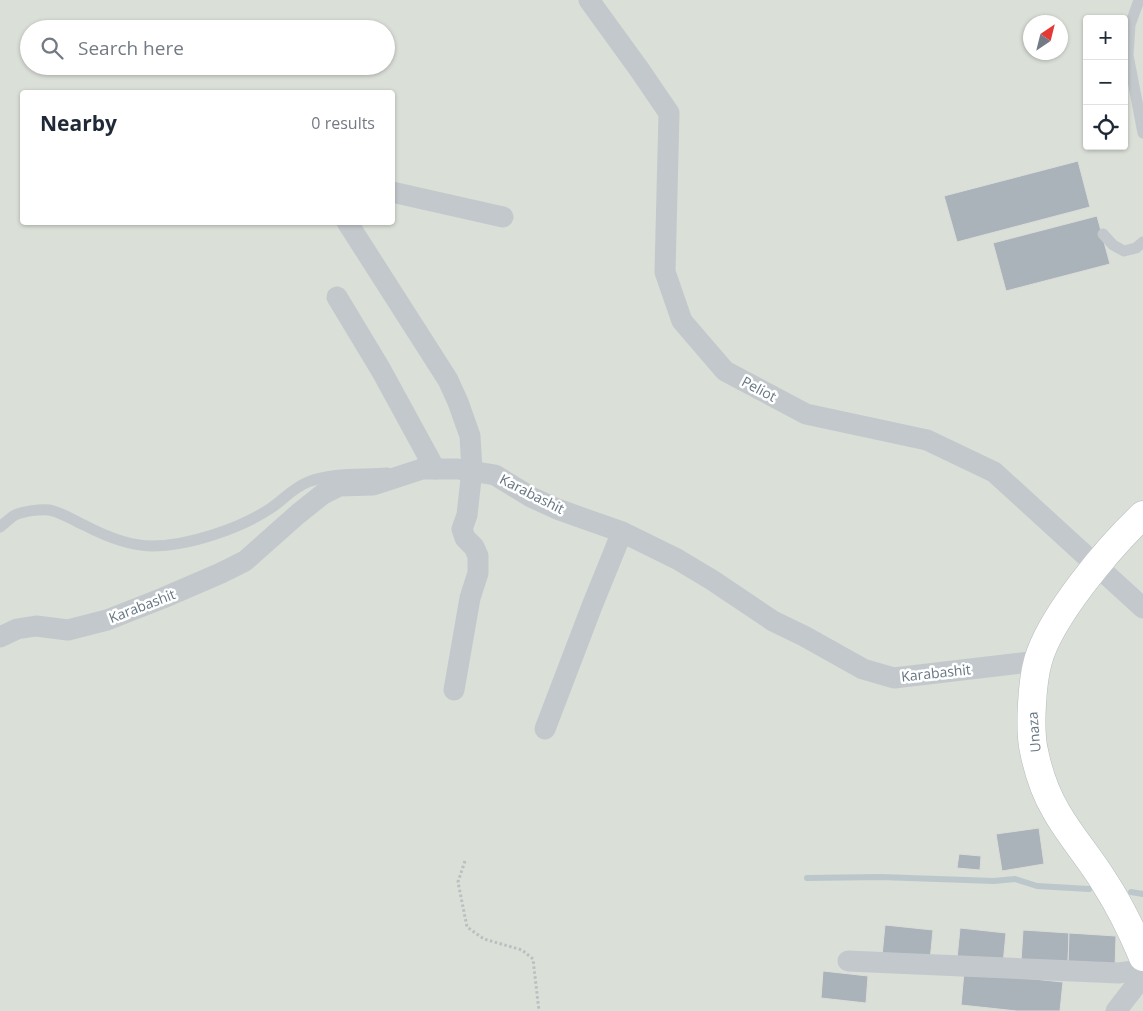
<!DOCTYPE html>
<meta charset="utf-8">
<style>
body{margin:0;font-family:"Open Sans",sans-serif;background:#f6f6f7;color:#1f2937}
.controls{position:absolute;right:15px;top:15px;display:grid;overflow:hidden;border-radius:5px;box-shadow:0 1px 4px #0004}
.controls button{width:45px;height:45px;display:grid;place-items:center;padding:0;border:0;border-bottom:1px solid #e0e1e3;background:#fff;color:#1f2937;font:25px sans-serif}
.compass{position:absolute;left:1023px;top:15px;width:45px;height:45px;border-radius:50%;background:#fff;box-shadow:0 1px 4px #0004;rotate:35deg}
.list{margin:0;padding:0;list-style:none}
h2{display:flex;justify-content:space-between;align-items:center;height:65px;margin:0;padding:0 20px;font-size:21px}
h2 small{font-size:16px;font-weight:400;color:#747a83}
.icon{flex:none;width:28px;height:28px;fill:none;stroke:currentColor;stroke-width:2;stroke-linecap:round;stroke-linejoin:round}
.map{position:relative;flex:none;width:1143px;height:1011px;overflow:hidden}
.search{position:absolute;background:#fff;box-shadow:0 1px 4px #0004;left:20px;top:20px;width:375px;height:55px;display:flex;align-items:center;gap:12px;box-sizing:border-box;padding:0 18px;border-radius:28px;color:#747a83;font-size:19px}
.panel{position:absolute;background:#fff;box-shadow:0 1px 4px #0004;left:20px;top:90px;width:375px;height:135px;border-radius:5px}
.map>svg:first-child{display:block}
.green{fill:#dadfd7;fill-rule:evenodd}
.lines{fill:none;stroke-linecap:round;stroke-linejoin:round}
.stream{stroke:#bbc7cb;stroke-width:6}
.building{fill:#aab3b9;stroke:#dcdcda}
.secondary-casing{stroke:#b3babf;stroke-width:29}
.path{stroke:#bbbfc2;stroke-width:3;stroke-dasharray:2.5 2.5;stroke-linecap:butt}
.service{stroke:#c3c8cc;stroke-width:11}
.minor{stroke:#c3c8cc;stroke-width:21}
.secondary{stroke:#fff;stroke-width:28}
.labels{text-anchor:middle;stroke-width:5;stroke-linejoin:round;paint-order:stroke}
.street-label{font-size:14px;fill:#657683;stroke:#fff}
</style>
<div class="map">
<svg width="1143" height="1011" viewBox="0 0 1143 1011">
<rect width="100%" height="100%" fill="#fafaf8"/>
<path class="green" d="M0,0h1143v1011h-1143zM1087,19h37v127h-37zM1030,22h30v30h-30zM29,29h357v37h-357zM22,92h370v130h-370z"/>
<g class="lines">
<g class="stream">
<path d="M807,878l74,-1 113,4 21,-2 22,7 52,3"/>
<path d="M1131,892l12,2"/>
</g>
</g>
<g class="building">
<path d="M1078,161l12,46 -133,35 -13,-46z"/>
<path d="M1097,216l13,48 -104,27 -13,-48z"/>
<path d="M1039,828l5,36 -42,7 -6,-37z"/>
<path d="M959,854l22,2 -1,14 -23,-2z"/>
<path d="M885,925l48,5 -3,31 -48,-5z"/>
<path d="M960,928l46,5 -3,31 -46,-5z"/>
<path d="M1023,930l46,3 -1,32 -47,-3z"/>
<path d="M1069,933l47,3 -1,32 -47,-3z"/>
<path d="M823,971l45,5 -2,27 -45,-5z"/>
<path d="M964,972l99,10 -3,29h-43l-56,-6z"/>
</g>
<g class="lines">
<defs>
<path id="secondary" d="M1143,515c-34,32 -93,102 -105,146 -6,21 -9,69 -4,90 4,20 12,43 22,60 14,25 34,47 49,72 15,23 27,48 38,74"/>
</defs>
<use href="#secondary" class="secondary-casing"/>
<path class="path" d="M465,861l-7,21 9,45 17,12 38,11 11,9 6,52"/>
<g class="service">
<path d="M1139,0l-9,25 -2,30 15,78"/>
<path d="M1103,234l10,11 11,6 12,-3 7,-6"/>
<path d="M0,527c5,-4 10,-9 15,-12 9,-4 25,-6 34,-5 12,2 24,10 35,15 21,11 45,21 68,21 37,0 89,-18 119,-38 13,-9 22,-20 37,-26 24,-10 54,-7 79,-9"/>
</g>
<g class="minor">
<path d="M589,0l50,69 30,44 -4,159 17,49 43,50 81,43 121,26 67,32 149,136"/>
<path d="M392,192l111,25"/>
<path d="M347,222l101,158 10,22 12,34 2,34 -5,45 -5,14 3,9 9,9 4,9v17l-8,25 -16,92"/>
<path d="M337,297l44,73 54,99"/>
<path d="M0,637l17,-8 19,-3 32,4 39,-10 56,-22 58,-25 24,-12 53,-47 25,-20 16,-8 34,-1 49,-16h36l37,6 36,22 26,12 65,23 55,27 35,21 61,41 31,15 59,33 31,9 144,-17"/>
<path d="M545,729l47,-123 30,-74"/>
<path d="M848,961l270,12 25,-3"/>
<path d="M1116,1011l27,-35"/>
</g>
<use href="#secondary" class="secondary"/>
</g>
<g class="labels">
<g class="street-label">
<text transform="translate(759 389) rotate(28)" y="5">Peliot</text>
<text transform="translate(532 494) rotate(27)" y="5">Karabashit</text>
<text transform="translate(142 606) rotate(-21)" y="5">Karabashit</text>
<text transform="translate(936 673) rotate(-6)" y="5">Karabashit</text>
<text transform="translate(1034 732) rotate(-95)" y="5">Unaza</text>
</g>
</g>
</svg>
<div class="controls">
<button>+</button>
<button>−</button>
<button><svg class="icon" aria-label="locate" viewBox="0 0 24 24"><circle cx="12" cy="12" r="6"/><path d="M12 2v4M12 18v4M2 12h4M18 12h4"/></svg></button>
</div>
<svg class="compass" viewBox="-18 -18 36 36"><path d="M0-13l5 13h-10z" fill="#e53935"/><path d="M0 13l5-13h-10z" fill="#747a83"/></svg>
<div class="search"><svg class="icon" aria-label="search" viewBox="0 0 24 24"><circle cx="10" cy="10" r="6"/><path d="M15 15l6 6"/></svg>Search here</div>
<section class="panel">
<h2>Nearby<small>0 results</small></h2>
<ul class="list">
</ul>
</section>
</div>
